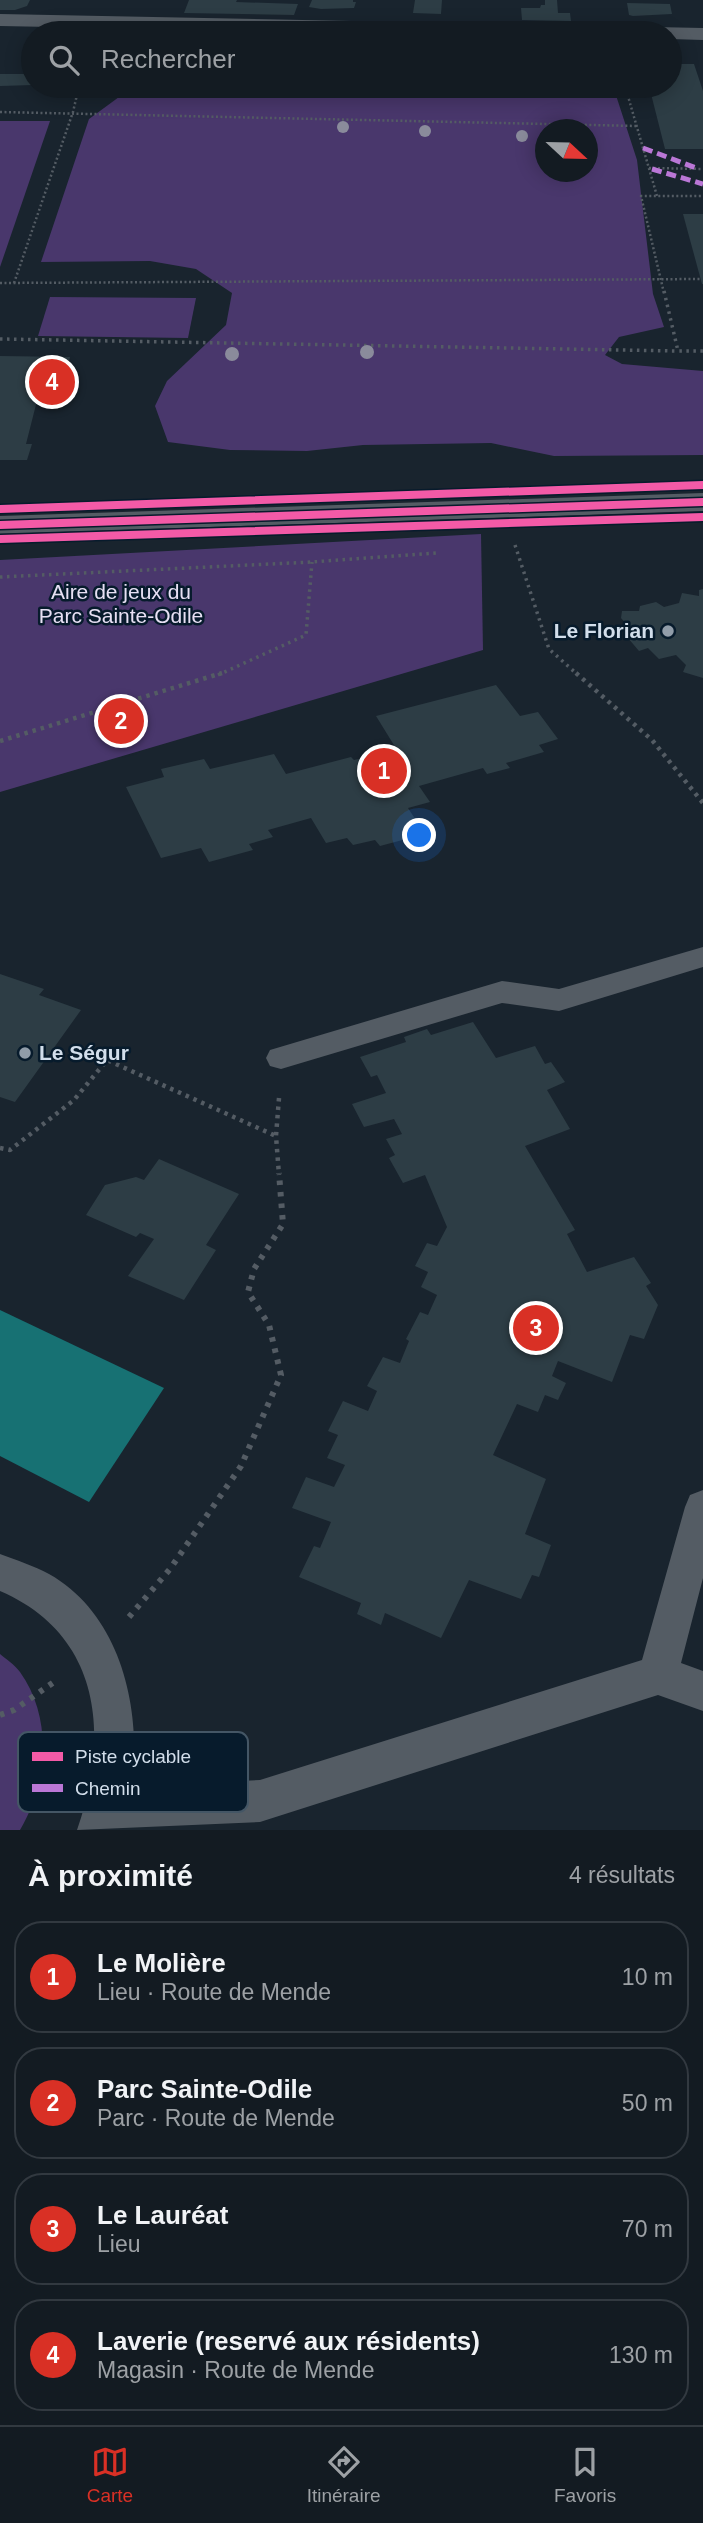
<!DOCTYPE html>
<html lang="fr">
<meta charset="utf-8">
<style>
body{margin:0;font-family:Arial,sans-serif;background:#1c242a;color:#f1f3f6}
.compass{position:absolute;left:535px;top:119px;width:63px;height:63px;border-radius:50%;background:#131b22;box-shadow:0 4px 18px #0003;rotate:112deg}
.you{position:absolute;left:420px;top:836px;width:24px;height:24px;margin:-18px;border:5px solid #fff;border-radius:50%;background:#1a73e8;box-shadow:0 0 0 10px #1a73e833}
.badge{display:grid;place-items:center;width:46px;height:46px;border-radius:50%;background:#d93025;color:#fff;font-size:23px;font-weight:700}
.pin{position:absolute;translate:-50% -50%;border:4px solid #fff;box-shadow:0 2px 7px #0006}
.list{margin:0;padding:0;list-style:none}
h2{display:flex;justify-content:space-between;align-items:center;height:91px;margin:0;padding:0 28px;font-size:30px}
h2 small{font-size:23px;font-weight:400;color:#9da1a5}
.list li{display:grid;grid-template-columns:46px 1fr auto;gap:21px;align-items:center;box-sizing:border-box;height:112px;margin:0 14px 14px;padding:0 14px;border:2px solid #323940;border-radius:28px}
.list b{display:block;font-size:26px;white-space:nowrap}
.list p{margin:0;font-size:23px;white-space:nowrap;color:#9da1a5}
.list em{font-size:23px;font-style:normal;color:#9da1a5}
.icon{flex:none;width:38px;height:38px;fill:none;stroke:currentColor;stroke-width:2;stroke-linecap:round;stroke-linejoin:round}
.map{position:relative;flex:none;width:703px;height:1830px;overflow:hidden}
.search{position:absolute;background:#131b22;box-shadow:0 4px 18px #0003;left:21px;right:21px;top:21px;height:77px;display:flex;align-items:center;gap:18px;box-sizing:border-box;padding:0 24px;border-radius:38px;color:#9da1a5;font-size:26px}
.sheet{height:595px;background:#131b22}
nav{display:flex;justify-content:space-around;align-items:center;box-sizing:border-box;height:98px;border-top:2px solid #323940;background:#131b22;font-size:19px;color:#9da1a5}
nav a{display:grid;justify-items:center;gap:4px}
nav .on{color:#d93025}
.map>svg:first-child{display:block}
.green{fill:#49376c;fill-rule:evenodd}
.water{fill:#177173}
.building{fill:#2d3d45}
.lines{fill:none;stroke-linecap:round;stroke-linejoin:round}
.path-far3{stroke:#545c64;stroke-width:2.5;stroke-dasharray:2 2.5;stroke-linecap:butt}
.path-far2{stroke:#545c64;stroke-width:3.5;stroke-dasharray:2.5 4.5;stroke-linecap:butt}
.path-far1{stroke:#545c64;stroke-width:4.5;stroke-dasharray:3.5 5;stroke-linecap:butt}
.path{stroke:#545c64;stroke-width:6;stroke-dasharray:4.5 7;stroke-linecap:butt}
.service{fill:#545c64;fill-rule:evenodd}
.minor{fill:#545c64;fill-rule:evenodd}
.tertiary{fill:#545c64;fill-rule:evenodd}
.quiet{stroke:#ba77d6;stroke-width:5;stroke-dasharray:10 5;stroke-linecap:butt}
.cycleway-casing{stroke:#071b2c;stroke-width:11}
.cycleway{stroke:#f35aa7;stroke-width:8}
.tree{fill:#8a8b9b}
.poi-dot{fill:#919da9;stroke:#071b2c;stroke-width:2.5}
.labels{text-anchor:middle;stroke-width:5;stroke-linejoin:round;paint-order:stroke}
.park-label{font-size:21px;fill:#e7e0f4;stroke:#071b2c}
.poi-label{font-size:21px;font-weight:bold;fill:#d2deeb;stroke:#071b2c;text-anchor:end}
.key{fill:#071b2c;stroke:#445665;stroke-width:2}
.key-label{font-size:19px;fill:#d2deeb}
</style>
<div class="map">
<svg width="703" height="1830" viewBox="0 0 703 1830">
<rect width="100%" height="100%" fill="#19242e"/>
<g class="green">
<path d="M516,86h97l24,74 16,134 11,33 -45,10 -14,18 17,9 81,7v84l-149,1 -63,-13 -128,2 -56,6 -77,-1 -62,-8 -13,-36 12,-25 59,-56 6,-32 -36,-24 -46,-8 -109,1 48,-143 30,-22 26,-6 179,-4 47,8 146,-2zM546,130h42v42h-42z"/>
<path d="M0,121h50l-50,146z"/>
<path d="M50,297l146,1 -8,40 -150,-2z"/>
<path d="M481,534l2,116 -483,142v-232z"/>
<path d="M0,1654c6,5 15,11 20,18 33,46 28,111 0,158h-20z"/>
</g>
<path class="water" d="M0,1310l164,78 -75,114 -89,-46z"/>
<g class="building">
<path d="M0,0h30l-3,6 -12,4h-15z"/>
<path d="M189,0h48l-1,2 62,2 -4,11 -110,-2z"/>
<path d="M312,0h41v2h3l-2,6 -33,1 -12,-2z"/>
<path d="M415,0h27l-1,14 -28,-1z"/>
<path d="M545,0h12l1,13h12l1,8 -49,-1 -1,-12h19l1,-3h4z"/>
<path d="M627,3l43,1 2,10 -39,2 -4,-1z"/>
<path d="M670,64h24l9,27v58h-38l-16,-63h21z"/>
<path d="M0,74h33v11l-33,1z"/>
<path d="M83,86h86l-1,4h-86z"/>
<path d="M358,86h154l1,5h-155z"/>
<path d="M683,214h20v70h-1z"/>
<path d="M0,356l70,1 -4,16h-22l-18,71h6l-5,16h-27z"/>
<path d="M703,589v89l-20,-6 3,-7 -10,-10 -17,4 -11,-11 -9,3 -11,-13 9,-2 -16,-18 1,-7h17l1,-5 16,-4 8,5 15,-4 3,-10 17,3v-6z"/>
<path d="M496,685l24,31 18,-4 20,27 -19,6 5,7 -38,11 4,5 -23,6 -4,-6 -64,18 11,16 -22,6 17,26 -45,12 -5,-6 -22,5 -6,-7 -21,5 -15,-25 -43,12 5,7 -24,7 4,6 -44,12 -8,-14 -40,10 -35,-71 38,-10 -3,-8 43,-10 6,10 64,-15 12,20 65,-17 3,3 43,-10 -21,-34z"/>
<path d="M0,974l44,15 -5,6 42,15 -66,92 -15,-5z"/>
<path d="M473,1022l23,36 39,-12 10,18 6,-2 14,20 -18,8 23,39 -45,17 50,84 -8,4 20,38 47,-15 17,26 -5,3 12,19 -14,34 -14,-4 -18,47 -54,-21 -6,15 14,7 -8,17 -13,-5 -7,17 -21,-8 -24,51 53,24 -21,55 26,11 -12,32 -7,-2 -11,24 -52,-19 -28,58 -56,-25 -4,12 -24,-11 4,-11 -62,-26 15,-31 6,2 11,-26 -39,-14 14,-31 28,10 11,-22 -18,-7 11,-23 -10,-4 15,-30 25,10 9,-20 -10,-5 16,-29 17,6 9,-22 -3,-2 14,-27 8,3 9,-20 -16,-8 7,-15 -13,-6 12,-23 10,3 10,-19 -22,-52 -22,8 -14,-25 6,-3 -9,-16 16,-5 -8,-15 -30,8 -12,-23 34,-11 -9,-18 -6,2 -11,-20 46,-15 -2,-5 23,-8 4,6z"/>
<path d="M159,1159l80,35 -33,51 10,5 -32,50 -56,-24 26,-37 -14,-6 -4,4 -50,-22 19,-30 31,-8 8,3z"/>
</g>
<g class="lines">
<g class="path-far3">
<path d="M625,86l32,110"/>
<path d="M0,112l637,14"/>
<path d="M649,168l54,1"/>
<path d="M0,283l701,-4"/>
<path d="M14,283l59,-171 6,-26"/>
<path d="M664,293l-23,-97h62"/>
</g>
<g class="path-far2">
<path d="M664,291l14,60h25"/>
<path d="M0,339l678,12"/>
<path d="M515,545l34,104 29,26"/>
<path d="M0,577l312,-15 124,-9"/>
<path d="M218,675l88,-40 6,-73"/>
</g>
<g class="path-far1">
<path d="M576,673l76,67 51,63"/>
<path d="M0,741l222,-68"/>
<path d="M279,1098l-3,38 3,39"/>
<path d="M0,1148l10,2 64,-50 33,-40 169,76"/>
</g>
<g class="path">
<path d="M129,1617l41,-48 71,-103 40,-91 -12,-50 -21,-33 6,-23 29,-45 -4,-51"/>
<path d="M0,1715l14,-5 40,-28"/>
</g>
<g class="service">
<path d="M703,947v20l-144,44 -57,-8 -221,66 -11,-3 -4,-8 4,-8 232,-69 57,8z"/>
<path d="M703,1490v88l-22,85 22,8v40l-45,-16 -398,127 -183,8c33,-94 25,-195 -77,-239v-37c16,6 34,12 49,20 73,41 93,137 83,212l128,-6 382,-120 43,-153 5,-12z"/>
</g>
<path class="minor" d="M0,14l703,14v12l-33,-1v-6h-303l-367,-7z"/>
<path class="tertiary" d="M703,493v18l-703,23v-18z"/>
<g class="quiet">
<path d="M643,148l56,21"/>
<path d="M652,169l51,15"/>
</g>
<defs>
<g id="cycleway">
<path d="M0,509l703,-24"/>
<path d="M0,525l703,-23"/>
<path d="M0,539l703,-22"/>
</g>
</defs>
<use href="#cycleway" class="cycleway-casing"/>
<use href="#cycleway" class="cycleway"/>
</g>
<g class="tree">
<circle cx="343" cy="127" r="6"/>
<circle cx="425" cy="131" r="6"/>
<circle cx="522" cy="136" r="6"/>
<circle cx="367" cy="352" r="7"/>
<circle cx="232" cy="354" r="7"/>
</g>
<g class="poi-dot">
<circle cx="668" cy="631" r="7"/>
<circle cx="25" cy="1053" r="7"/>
</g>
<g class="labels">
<g class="park-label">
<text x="121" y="599">Aire de jeux du<tspan x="121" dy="24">Parc Sainte-Odile</tspan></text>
</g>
<g class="poi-label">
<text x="654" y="638">Le Florian</text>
<text x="39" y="1060" text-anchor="start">Le Ségur</text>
</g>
</g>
<rect x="18" y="1732" width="230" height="80" rx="10" class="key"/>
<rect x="32" y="1752" width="31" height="9" fill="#f35aa7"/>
<rect x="32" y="1784" width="31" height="8" fill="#ba77d6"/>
<g class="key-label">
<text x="75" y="1763">Piste cyclable</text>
<text x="75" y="1795">Chemin</text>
</g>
</svg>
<svg class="compass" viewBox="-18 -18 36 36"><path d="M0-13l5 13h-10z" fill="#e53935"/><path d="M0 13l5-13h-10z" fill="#9da1a5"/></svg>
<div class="you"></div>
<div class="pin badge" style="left:384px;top:771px">1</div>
<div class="pin badge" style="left:121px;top:721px">2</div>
<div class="pin badge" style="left:536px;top:1328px">3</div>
<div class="pin badge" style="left:52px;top:382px">4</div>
<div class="search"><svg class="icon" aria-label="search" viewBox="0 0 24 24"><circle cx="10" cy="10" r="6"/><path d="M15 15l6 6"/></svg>Rechercher</div>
</div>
<section class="sheet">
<h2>À proximité<small>4 résultats</small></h2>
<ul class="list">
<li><span class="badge">1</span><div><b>Le Molière</b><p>Lieu · Route de Mende</p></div><em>10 m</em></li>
<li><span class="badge">2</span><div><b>Parc Sainte-Odile</b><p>Parc · Route de Mende</p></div><em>50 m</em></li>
<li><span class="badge">3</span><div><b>Le Lauréat</b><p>Lieu</p></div><em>70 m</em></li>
<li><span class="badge">4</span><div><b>Laverie (reservé aux résidents)</b><p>Magasin · Route de Mende</p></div><em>130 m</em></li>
</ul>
</section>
<nav>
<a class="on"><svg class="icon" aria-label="map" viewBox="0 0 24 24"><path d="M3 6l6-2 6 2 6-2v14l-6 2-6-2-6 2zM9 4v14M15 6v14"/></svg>Carte</a>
<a><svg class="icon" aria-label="directions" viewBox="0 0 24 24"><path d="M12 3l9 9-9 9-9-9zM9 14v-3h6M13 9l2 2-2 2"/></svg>Itinéraire</a>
<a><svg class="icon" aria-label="saved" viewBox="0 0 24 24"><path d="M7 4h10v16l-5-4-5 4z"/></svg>Favoris</a>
</nav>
